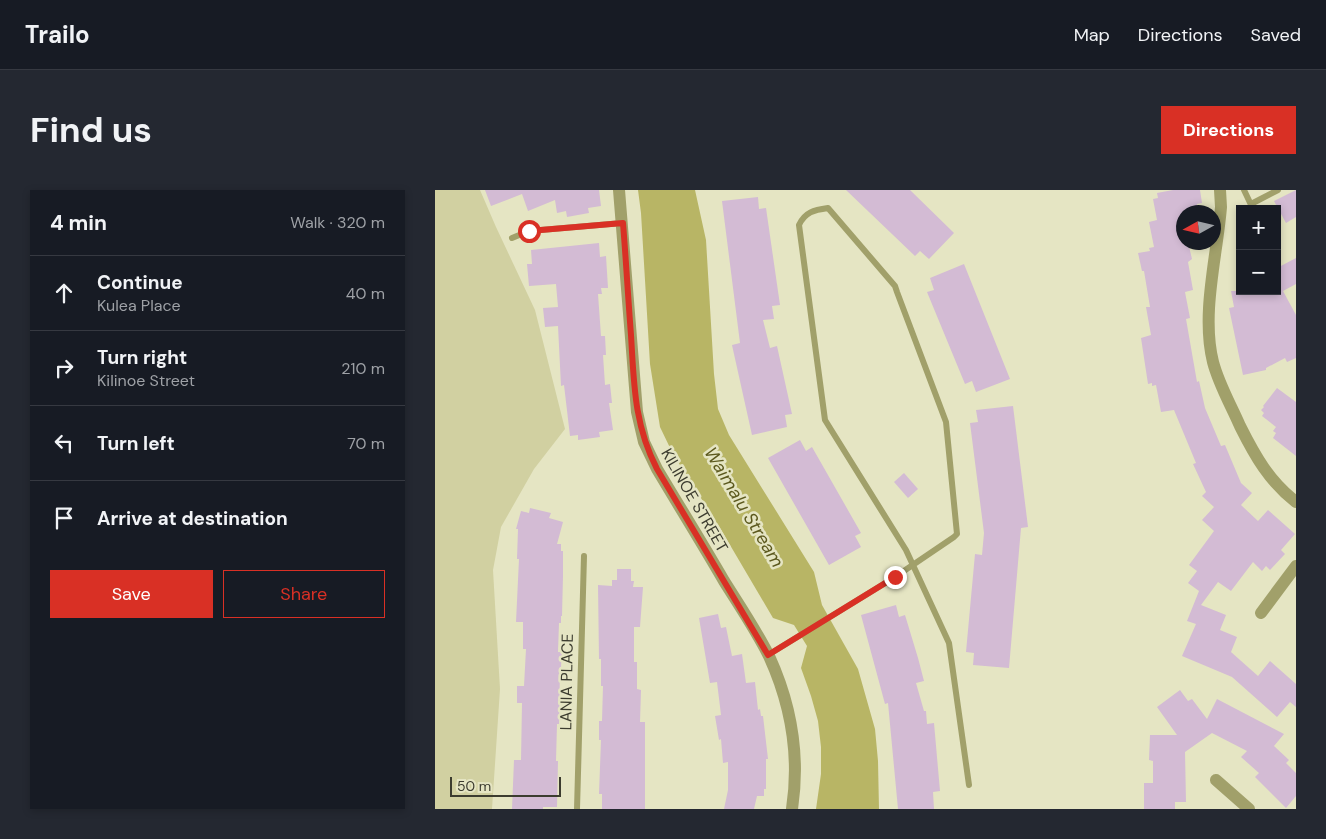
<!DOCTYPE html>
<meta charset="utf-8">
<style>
body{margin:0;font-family:"DM Sans",sans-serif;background:#242831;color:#f1f3f6}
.controls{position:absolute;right:15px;top:15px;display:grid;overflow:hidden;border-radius:0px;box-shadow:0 2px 8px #0003}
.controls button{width:45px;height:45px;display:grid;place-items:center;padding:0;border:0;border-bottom:1px solid #363941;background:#171b24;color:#f1f3f6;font:25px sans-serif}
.compass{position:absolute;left:741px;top:15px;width:45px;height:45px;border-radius:50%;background:#171b24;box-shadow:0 2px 8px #0003;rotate:262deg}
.scale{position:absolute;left:15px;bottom:12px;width:111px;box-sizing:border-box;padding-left:5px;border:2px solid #3c3c2f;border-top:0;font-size:14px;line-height:18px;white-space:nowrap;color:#3c3c2f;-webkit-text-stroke:4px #e5e5c3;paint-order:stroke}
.stop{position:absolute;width:15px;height:15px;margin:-11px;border:4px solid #d93025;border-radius:50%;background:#fff}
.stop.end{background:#d93025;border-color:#fff;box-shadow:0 1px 5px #0008}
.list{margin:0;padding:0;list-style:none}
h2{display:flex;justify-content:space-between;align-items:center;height:65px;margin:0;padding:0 20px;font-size:21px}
h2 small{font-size:16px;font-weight:400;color:#9ea1a6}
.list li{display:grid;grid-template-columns:32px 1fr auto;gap:15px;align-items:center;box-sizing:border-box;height:75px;padding:0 20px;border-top:1px solid #363941}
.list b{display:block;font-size:19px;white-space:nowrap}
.list p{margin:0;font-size:16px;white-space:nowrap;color:#9ea1a6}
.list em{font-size:16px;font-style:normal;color:#9ea1a6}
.actions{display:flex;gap:10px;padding:15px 20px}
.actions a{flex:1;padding:11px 0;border:1px solid #d93025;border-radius:0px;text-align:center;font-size:18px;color:#d93025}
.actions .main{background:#d93025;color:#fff}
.icon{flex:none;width:28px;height:28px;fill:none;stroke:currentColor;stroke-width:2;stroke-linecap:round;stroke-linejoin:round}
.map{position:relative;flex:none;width:861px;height:619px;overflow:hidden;border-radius:0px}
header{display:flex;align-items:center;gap:30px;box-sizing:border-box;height:70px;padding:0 25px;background:#171b24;border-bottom:1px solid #363941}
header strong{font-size:24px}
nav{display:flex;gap:28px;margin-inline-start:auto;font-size:18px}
.intro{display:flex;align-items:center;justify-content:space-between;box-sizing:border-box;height:120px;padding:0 30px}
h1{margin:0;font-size:35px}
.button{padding:12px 22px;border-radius:0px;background:#d93025;color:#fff;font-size:18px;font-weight:700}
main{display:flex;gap:30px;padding:0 30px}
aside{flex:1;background:#171b24;border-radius:0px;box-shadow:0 2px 8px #0003}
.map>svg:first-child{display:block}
.green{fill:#d1d0a1}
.water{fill:#b8b565}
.building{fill:#d3bbd4}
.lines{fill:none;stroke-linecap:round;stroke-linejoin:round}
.lane{stroke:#a1a06a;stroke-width:6}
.street{stroke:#a1a06a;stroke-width:12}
.route{stroke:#d93025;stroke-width:6}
.labels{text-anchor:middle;stroke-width:5;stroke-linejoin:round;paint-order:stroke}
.street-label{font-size:16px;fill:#3c3c2f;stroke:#e5e5c3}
.water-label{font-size:18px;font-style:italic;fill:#5c591e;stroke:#e5e5c3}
</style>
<header>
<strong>Trailo</strong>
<nav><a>Map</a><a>Directions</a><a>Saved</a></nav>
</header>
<div class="intro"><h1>Find us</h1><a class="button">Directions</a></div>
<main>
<aside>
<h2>4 min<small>Walk · 320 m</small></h2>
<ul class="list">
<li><svg class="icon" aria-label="ahead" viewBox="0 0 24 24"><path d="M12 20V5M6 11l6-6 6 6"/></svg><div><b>Continue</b><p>Kulea Place</p></div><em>40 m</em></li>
<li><svg class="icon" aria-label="right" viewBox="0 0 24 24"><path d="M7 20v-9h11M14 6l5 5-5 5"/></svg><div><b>Turn right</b><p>Kilinoe Street</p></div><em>210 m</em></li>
<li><svg class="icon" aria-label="left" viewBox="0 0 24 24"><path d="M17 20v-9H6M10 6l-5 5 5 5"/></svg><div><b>Turn left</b></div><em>70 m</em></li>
<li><svg class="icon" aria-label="arrive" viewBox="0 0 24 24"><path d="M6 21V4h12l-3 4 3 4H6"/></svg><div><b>Arrive at destination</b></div></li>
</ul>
<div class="actions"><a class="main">Save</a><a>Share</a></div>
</aside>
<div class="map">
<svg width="861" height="619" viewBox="0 0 861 619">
<rect width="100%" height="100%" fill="#e5e5c3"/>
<path class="green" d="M0,0h45l16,37 39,83 30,119 -31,40 -33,58 -8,43 7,119 -8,120h-57z"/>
<path class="water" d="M203,0h57l11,50 8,134 4,35 11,26 85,137 8,33 36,64 17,60 3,32 1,48h-63l5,-35v-27l-3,-26 -7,-25 -10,-28 6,-22 -13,-21 -21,-7 -53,-90 -47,-74 -13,-27 -10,-63 -9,-151z"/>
<g class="building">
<path d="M50,0h114l2,16 -13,2 1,5 -22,4 -1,-6 -9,2 -2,-13 -27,11 -6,-17 -31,12z"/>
<path d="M411,0h64l44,43 -25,26 -9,-8 -5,5z"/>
<path d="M738,0h27l2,13 -5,1 1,8h-15v30h5l4,17 -4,3 5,28 -8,2 5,26 -4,1 11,63 2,-1 6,27 16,38 4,-1 16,38 11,10 -11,12 17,16 10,-11 27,24 -14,16 4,4 -15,16 -4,-4 -4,5 -9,-9 -22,29 -13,-9 -17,23 25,10 -6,15 17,7 -6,15 27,24 12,-15 26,23v23l-6,-5 -13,15 -45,-40 -50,-21 14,-32 -9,-3 12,-30 -11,-8 9,-12 -8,-6 25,-34 -12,-11 12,-13 -12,-11 4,-4 -13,-28 3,-1 -22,-53 -13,2 -5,-27 -4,1v-3l-4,1 -7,-46 10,-3 -5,-28h4l-6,-36h-2l-4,-18 12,-2 -1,-3 5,-1 -5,-25 8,-2 -4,-21 5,-1 -1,-5z"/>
<path d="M861,0v27l-10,6 -12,-22z"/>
<path d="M323,7l1,12 7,-1 14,97 -8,1 2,13 -11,1 7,28 7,-2 15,68 -7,1 2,12 -35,8 -20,-90 8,-2 -18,-142z"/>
<path d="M164,53l1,14 6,-1 2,32h-7l1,6h-4l3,42h4l1,19h-3l2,30 5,-1 2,19h-3l4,27 -14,2 1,5 -22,3v-5l-8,1 -6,-51 -3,1 -3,-60 -13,1 -2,-19 15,-1 -2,-23 -27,2 -2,-22h5l-1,-14z"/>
<path d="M861,68v26l-13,7 13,24v43l-9,4 -2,-4 -19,10v2l-23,5 -14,-67 5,-1 -3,-16h46v-23z"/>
<path d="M529,74l46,115 -34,13 -4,-11 -7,3 -38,-92 7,-2 -4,-12z"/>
<path d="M842,198l19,14v54l-23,-18 3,-5 -3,-2 3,-4 -14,-11 2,-3 -3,-3 3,-3 -1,-1z"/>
<path d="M578,216l15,121 -7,1 -12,140 -36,-3 1,-12 -8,-1 9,-98 7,1 2,-22 -14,-110 8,-1 -2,-12z"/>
<path d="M365,250l6,11 6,-4 49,86 -6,3 6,11 -32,18 -61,-107z"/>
<path d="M469,283l14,16 -10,9 -14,-16z"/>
<path d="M95,318l21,5 -2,5 14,4 -6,22h4v7h2v25l-1,40h-1v7h-2l-1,29h4l-1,15h-1l-1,57h-2l-1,37h2l-1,46h-14v2h-31l2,-49h7l1,-57h-5v-17h7l2,-37h-3v-27h-7l3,-63h-2l1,-30h-2l5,-18 8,2z"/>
<path d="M182,379h14v12h3l-1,6h10l-3,40h-6v35h3v27l4,1 -1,32h5v87h-43v-15h-3l2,-54h-2v-19h3l1,-35h-2v-27h-2l-1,-74 14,1v-6h5z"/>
<path d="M461,415l3,12 6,-2 13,43 6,23 -8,2 8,28h2l1,13 7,-1 6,68 -7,1 1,17h-36l-10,-106 -3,1 -24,-89z"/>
<path d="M283,424l3,14 5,-1 6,29 10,-2 4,29 9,-1 3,28 2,-1 1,7h2l5,43h-2v30h-2v7h-7l-3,13h-30l4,-19v-28l-5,1 -2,-24 -2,1 -4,-24 6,-1 -4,-33 -7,1 -11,-65z"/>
<path d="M745,500l8,11 4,-2 15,20 10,-20 67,35 -10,12 15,14 -3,3 10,10v23l-10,12 -31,-31 4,-4 -18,-16 6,-6 -35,-18 -27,19 1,50h-11v7h-31v-26h9v-22l-4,-1 1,-25h27l-20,-28z"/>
</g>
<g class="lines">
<g class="lane">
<path d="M809,0l9,19"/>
<path d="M816,14l27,-14"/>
<path d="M77,48l17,-7 93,-8"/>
<path d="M333,465l127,-78 59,-40 3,-3 -11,-112 -49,-130 -2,-6 -67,-78c-14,2 -23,4 -29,17l26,195 81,130 43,93 20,142"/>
<path d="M142,619l7,-253"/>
</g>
<g class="street">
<path d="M184,0l18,222 7,30 13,27c22,37 45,74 67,112 15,24 32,49 45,75 22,48 31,100 23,153"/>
<path d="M785,0l1,17c-4,49 -20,107 -8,155 6,23 18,43 27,64 15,30 29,55 56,76"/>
<path d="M826,423l35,-47"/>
<path d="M781,590l33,29"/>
</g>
</g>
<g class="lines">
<path class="route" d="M94,41l94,-8c3,37 5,74 8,112 3,48 3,90 26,134l111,186 127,-78"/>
</g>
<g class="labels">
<g class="street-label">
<text transform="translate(260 310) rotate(60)" y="6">KILINOE STREET</text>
<text transform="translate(131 492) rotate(-89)" y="6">LANIA PLACE</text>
</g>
<g class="water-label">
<text transform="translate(309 317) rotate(59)" y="6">Waimalu Stream</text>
</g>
</g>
</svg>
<div class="controls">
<button>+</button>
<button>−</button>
</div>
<svg class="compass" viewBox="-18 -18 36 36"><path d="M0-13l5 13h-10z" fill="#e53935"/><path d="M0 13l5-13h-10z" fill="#9ea1a6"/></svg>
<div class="scale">50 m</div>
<div class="stop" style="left:94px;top:41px"></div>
<div class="stop end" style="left:460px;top:387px"></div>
</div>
</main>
